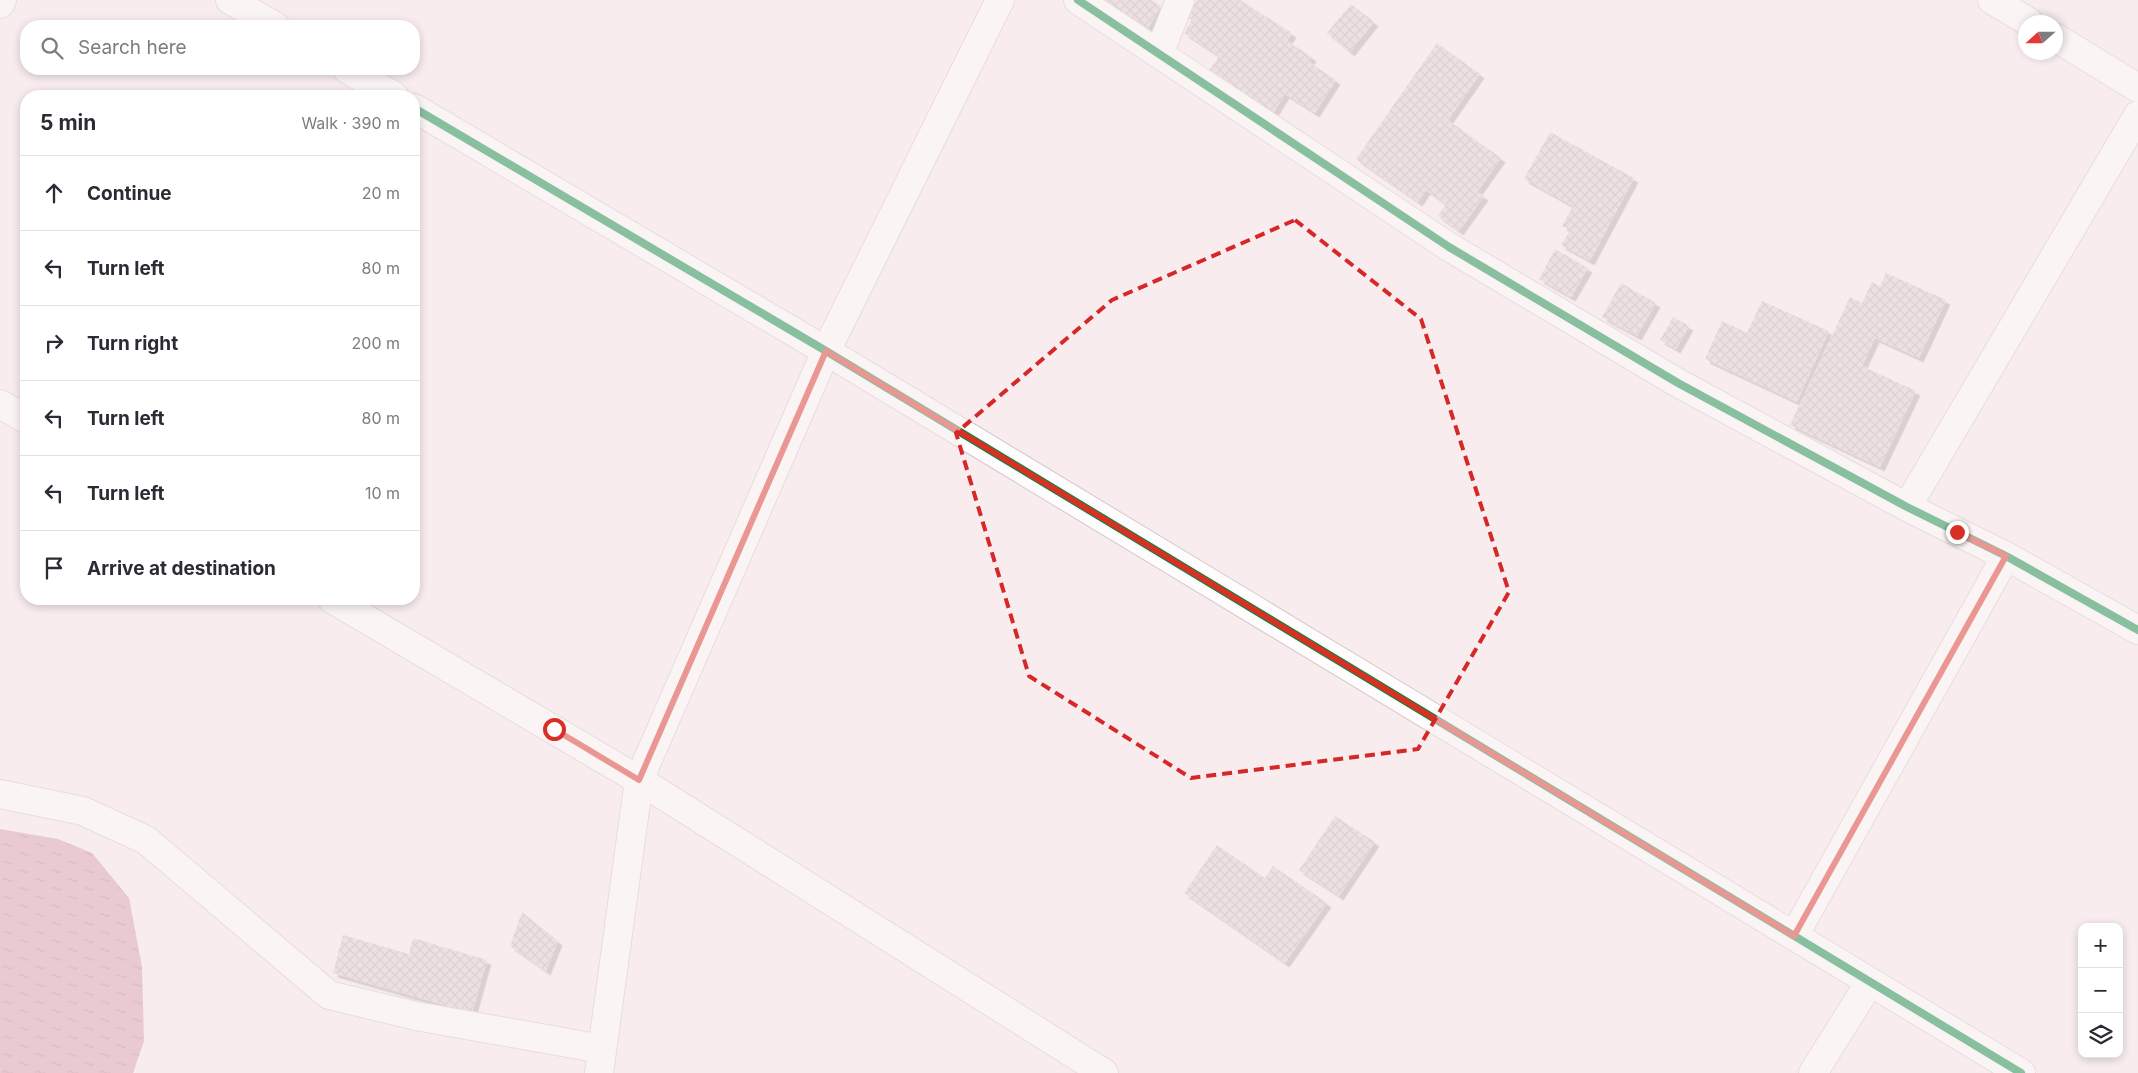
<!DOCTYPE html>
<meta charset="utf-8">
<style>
body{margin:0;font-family:Inter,sans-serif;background:#f2f2f3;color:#2b2b33}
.controls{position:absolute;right:15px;bottom:15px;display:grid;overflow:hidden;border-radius:10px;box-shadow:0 2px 8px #0003}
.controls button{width:45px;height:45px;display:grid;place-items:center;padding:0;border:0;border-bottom:1px solid #e1e1e2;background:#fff;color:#2b2b33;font:25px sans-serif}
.compass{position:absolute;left:2018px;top:15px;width:45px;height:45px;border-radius:50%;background:#fff;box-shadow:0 2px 8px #0003;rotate:249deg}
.stop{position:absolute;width:15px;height:15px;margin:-11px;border:4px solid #d93025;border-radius:50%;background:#fff}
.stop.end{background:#d93025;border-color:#fff;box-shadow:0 1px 5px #0008}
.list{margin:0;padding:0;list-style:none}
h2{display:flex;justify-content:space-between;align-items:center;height:65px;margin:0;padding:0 20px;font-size:21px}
h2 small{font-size:16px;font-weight:400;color:#7c7c81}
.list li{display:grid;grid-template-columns:32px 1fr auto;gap:15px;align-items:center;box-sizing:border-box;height:75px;padding:0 20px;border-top:1px solid #e1e1e2}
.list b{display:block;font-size:19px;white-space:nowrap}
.list em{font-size:16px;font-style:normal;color:#7c7c81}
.icon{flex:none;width:28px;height:28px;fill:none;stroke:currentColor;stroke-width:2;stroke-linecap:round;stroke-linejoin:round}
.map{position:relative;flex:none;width:2138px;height:1073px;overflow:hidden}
.search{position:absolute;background:#fff;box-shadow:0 2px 8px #0003;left:20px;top:20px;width:400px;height:55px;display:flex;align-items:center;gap:12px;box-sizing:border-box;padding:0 18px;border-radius:20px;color:#7c7c81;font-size:19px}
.panel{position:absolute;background:#fff;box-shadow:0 2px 8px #0003;left:20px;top:90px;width:400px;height:515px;border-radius:20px}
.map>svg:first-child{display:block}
.water{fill:url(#water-ripples)}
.building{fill:url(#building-cross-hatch);filter:url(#shadow)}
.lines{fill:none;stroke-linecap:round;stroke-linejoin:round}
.minor-casing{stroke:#d5c8cb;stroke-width:30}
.minor{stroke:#fefcfc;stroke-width:28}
.cycleway-casing{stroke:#fafafa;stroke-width:11}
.cycleway{stroke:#00873e;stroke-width:8}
.route{stroke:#d93025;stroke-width:6}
.marked{fill:none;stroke:#d62828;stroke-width:4;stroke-dasharray:10 6;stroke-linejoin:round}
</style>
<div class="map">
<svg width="2138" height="1073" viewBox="0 0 2138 1073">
<defs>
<pattern id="water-ripples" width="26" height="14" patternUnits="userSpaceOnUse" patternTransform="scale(1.25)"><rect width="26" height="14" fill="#d8a0ae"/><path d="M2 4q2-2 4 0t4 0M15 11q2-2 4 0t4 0" fill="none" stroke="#af828d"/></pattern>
<pattern id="building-cross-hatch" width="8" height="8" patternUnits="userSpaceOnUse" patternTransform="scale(1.25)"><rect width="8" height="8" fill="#ded0d3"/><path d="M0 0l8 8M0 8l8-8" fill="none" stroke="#bfb2b5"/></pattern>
<filter id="shadow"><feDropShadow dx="4.5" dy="4.5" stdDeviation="0" flood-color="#0004"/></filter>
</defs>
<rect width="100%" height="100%" fill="#f8ecee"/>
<path class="water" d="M0,829l58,10 34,14 37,45 13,69 2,74 -11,32h-133z"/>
<g class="building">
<path d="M1103,0h48l10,6 -13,22z"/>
<path d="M1197,0h43l52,33 -5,8 25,16 -3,5 27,18 -21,33 -30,-19 -11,18 -65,-41 10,-15 -35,-23 8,-13 -6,-3z"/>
<path d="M1351,4l23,18 -24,30 -23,-19z"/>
<path d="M1437,43l43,31 -32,46 53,38 -24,34 7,4 -25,35 -21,-15 8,-12 -20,-14 -8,12 -62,-43z"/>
<path d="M1550,132l84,46 -44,83 -29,-16 9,-15 -8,-4 11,-20 -49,-27z"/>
<path d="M1555,249l33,19 -17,29 -32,-18z"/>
<path d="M1886,273l60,27 -27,58 -44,-20 -13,28 54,25 -36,76 -90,-42 60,-128 12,6 10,-21 8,4z"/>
<path d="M1621,283l35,20 -19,33 -35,-19z"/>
<path d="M1762,301l67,30 -32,71 -92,-43 17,-38 25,12z"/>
<path d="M1673,317l16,9 -13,23 -16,-9z"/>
<path d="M1335,816l40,26 -36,54 -40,-26z"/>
<path d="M1217,845l48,33 8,-12 54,37 -42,60 -101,-70z"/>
<path d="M522,912l36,29 -12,30 -36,-25z"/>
<path d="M343,935l66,19 4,-16 74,22 -15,53 -139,-40z"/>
</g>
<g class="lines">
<defs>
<g id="minor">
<path d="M230,0l45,26"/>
<path d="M1078,0l371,247 229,136 229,124 99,49 132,74"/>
<path d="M1992,0l37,22"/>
<path d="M0,4l2,-4"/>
<path d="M2056,38l82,50"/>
<path d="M1159,54l21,-54"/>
<path d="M347,69l47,27"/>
<path d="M414,108l412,243 1195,722"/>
<path d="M0,404l26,15"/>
<path d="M1907,507l231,-392"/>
<path d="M332,599l307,181 465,293"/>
<path d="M0,794l83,17 63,29 183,155 87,21 186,33"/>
<path d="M1794,936l212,-380"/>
<path d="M599,1073l40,-293 187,-429 174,-351"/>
<path d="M1813,1073l57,-91"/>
</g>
</defs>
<use href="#minor" class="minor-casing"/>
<use href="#minor" class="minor"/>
<defs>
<g id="cycleway">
<path d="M1078,0l371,247 229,136 229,124 99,49 132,74"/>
<path d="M414,108l412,243 1195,722"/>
</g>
</defs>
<use href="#cycleway" class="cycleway-casing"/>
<use href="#cycleway" class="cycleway"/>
</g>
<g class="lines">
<path class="route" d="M554,729l85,51 187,-429 968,585 212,-380 -49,-24"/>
</g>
<path d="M0 0H2138V1073H0ZM1295,220l126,99 88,273 -91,157 -227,29 -162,-102 -73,-243 156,-133z" fill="#f8ecee" fill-opacity=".55" fill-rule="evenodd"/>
<path class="marked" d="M1295,220l126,99 88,273 -91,157 -227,29 -162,-102 -73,-243 156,-133z"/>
</svg>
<div class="controls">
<button>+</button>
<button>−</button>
<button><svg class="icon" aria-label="layers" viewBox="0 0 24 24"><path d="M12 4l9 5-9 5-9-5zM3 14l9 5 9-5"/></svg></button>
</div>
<svg class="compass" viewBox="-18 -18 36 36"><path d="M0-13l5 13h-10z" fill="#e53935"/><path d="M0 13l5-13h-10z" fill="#7c7c81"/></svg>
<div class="stop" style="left:554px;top:729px"></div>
<div class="stop end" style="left:1957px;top:532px"></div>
<div class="search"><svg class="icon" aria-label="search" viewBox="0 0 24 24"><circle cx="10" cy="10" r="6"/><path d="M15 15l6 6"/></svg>Search here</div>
<section class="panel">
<h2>5 min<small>Walk · 390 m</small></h2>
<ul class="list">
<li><svg class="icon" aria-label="ahead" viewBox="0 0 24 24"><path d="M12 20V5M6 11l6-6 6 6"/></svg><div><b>Continue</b></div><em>20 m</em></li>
<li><svg class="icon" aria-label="left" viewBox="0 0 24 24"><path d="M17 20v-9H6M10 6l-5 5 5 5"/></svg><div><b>Turn left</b></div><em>80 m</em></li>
<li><svg class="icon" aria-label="right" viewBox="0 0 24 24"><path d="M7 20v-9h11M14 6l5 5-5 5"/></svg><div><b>Turn right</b></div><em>200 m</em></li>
<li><svg class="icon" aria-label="left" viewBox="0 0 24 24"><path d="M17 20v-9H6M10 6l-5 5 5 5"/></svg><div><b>Turn left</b></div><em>80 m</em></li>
<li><svg class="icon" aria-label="left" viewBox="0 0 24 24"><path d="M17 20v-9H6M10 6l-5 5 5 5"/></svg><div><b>Turn left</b></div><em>10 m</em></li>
<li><svg class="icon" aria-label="arrive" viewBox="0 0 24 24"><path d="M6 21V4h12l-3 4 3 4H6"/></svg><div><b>Arrive at destination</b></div></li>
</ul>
</section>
</div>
